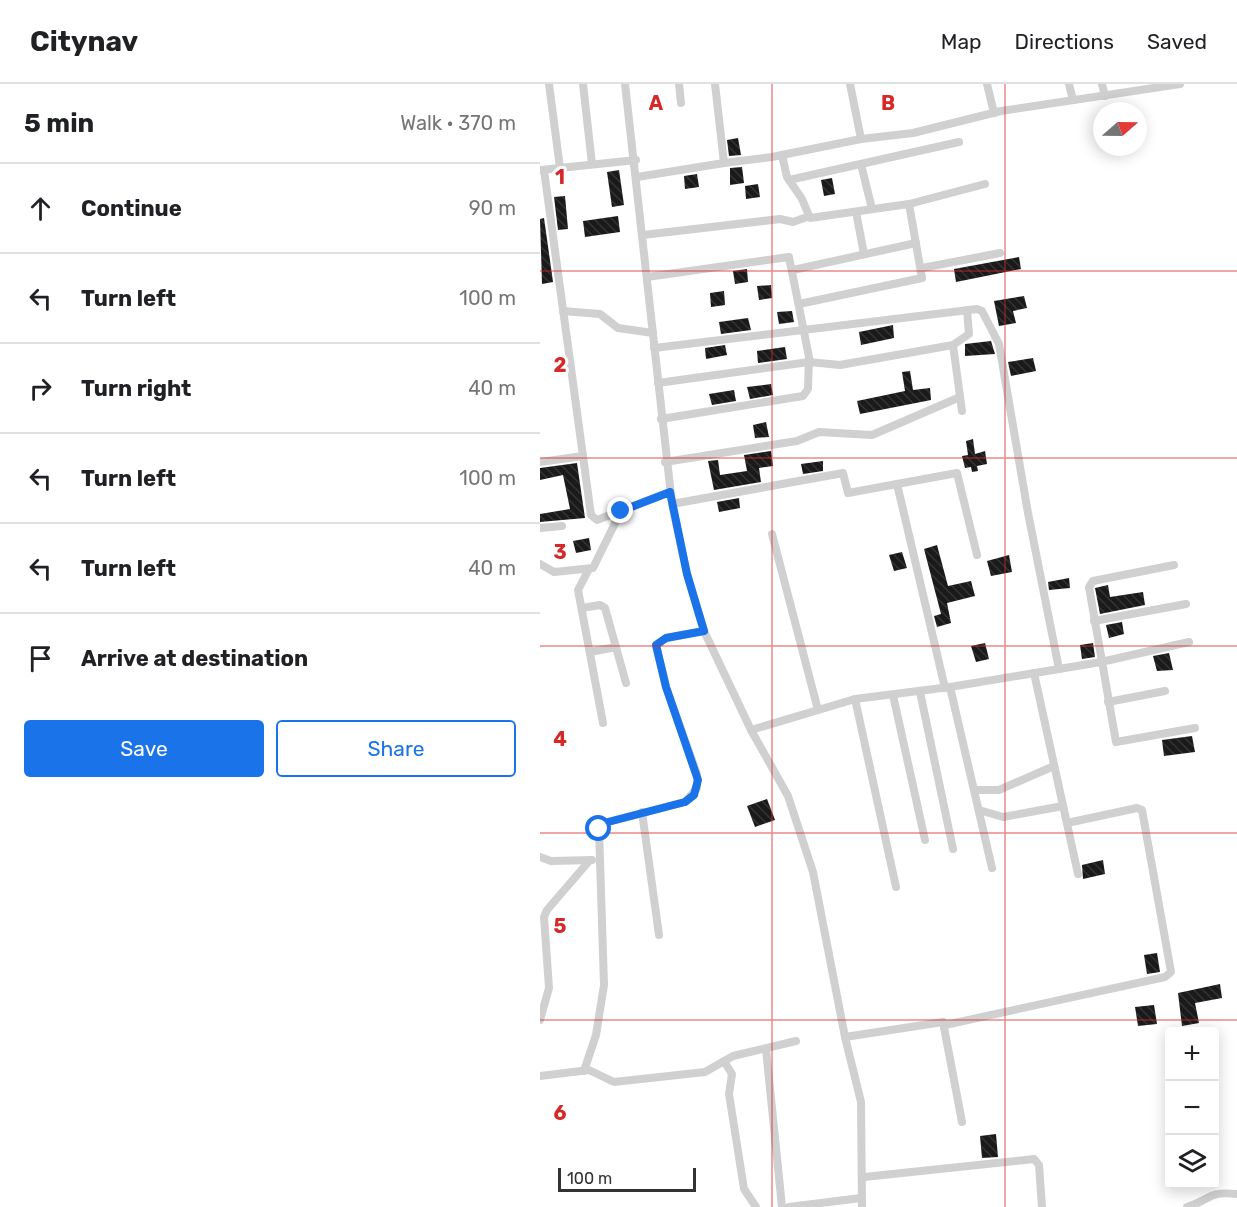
<!DOCTYPE html>
<meta charset="utf-8">
<style>
body{margin:0;font-family:Rubik,sans-serif;background:#f2f2f2;color:#202124}
.controls{position:absolute;right:18px;bottom:18px;display:grid;overflow:hidden;border-radius:6px;box-shadow:0 3px 15px #0003}
.controls button{width:54px;height:54px;display:grid;place-items:center;padding:0;border:0;border-bottom:2px solid #e0e0e0;background:#fff;color:#202124;font:30px sans-serif}
.compass{position:absolute;left:553px;top:18px;width:54px;height:54px;border-radius:50%;background:#fff;box-shadow:0 3px 15px #0003;rotate:70deg}
.scale{position:absolute;left:18px;bottom:15px;width:138px;box-sizing:border-box;padding-left:6px;border:3px solid #333;border-top:0;font-size:16px;line-height:21px;white-space:nowrap;color:#333;-webkit-text-stroke:4px #fff;paint-order:stroke}
.stop{position:absolute;width:18px;height:18px;margin:-14px;border:4px solid #1a73e8;border-radius:50%;background:#fff}
.stop.end{background:#1a73e8;border-color:#fff;box-shadow:0 2px 6px #0008}
.list{margin:0;padding:0;list-style:none}
h2{display:flex;justify-content:space-between;align-items:center;height:78px;margin:0;padding:0 24px;font-size:26px}
h2 small{font-size:20px;font-weight:400;color:#757577}
.list li{display:grid;grid-template-columns:39px 1fr auto;gap:18px;align-items:center;box-sizing:border-box;height:90px;padding:0 24px;border-top:2px solid #e0e0e0}
.list b{display:block;font-size:22px;white-space:nowrap}
.list em{font-size:20px;font-style:normal;color:#757577}
.actions{display:flex;gap:12px;padding:18px 24px}
.actions a{flex:1;padding:14px 0;border:2px solid #1a73e8;border-radius:6px;text-align:center;font-size:21px;color:#1a73e8}
.actions .main{background:#1a73e8;color:#fff}
.icon{flex:none;width:33px;height:33px;fill:none;stroke:currentColor;stroke-width:2;stroke-linecap:round;stroke-linejoin:round}
.map{position:relative;flex:none;width:697px;height:1123px;overflow:hidden}
header{display:flex;align-items:center;gap:36px;box-sizing:border-box;height:84px;padding:0 30px;background:#fff;border-bottom:2px solid #e0e0e0}
header strong{font-size:28px}
nav{display:flex;gap:33px;margin-inline-start:auto;font-size:21px}
main{display:flex}
aside{flex:1;background:#fff}
.map>svg:first-child{display:block}
.building{fill:url(#building-back-hatch)}
.lines{fill:none;stroke-linecap:round;stroke-linejoin:round}
.street{stroke:#d0d0d0;stroke-width:8}
.route{stroke:#1a73e8;stroke-width:8}
.grid{fill:none;stroke:#d62828;stroke-width:1.5;stroke-opacity:0.55}
.grid-label{font-size:20px;text-anchor:middle;font-weight:bold;fill:#d62828;stroke:#fff;stroke-width:6;stroke-linejoin:round;paint-order:stroke}
</style>
<header>
<strong>Citynav</strong>
<nav><a>Map</a><a>Directions</a><a>Saved</a></nav>
</header>
<main>
<aside>
<h2>5 min<small>Walk · 370 m</small></h2>
<ul class="list">
<li><svg class="icon" aria-label="ahead" viewBox="0 0 24 24"><path d="M12 20V5M6 11l6-6 6 6"/></svg><div><b>Continue</b></div><em>90 m</em></li>
<li><svg class="icon" aria-label="left" viewBox="0 0 24 24"><path d="M17 20v-9H6M10 6l-5 5 5 5"/></svg><div><b>Turn left</b></div><em>100 m</em></li>
<li><svg class="icon" aria-label="right" viewBox="0 0 24 24"><path d="M7 20v-9h11M14 6l5 5-5 5"/></svg><div><b>Turn right</b></div><em>40 m</em></li>
<li><svg class="icon" aria-label="left" viewBox="0 0 24 24"><path d="M17 20v-9H6M10 6l-5 5 5 5"/></svg><div><b>Turn left</b></div><em>100 m</em></li>
<li><svg class="icon" aria-label="left" viewBox="0 0 24 24"><path d="M17 20v-9H6M10 6l-5 5 5 5"/></svg><div><b>Turn left</b></div><em>40 m</em></li>
<li><svg class="icon" aria-label="arrive" viewBox="0 0 24 24"><path d="M6 21V4h12l-3 4 3 4H6"/></svg><div><b>Arrive at destination</b></div></li>
</ul>
<div class="actions"><a class="main">Save</a><a>Share</a></div>
</aside>
<div class="map">
<svg width="697" height="1123" viewBox="0 0 697 1123">
<defs>
<pattern id="building-back-hatch" width="6" height="6" patternUnits="userSpaceOnUse" patternTransform="scale(1.5)"><rect width="6" height="6" fill="#1a1a1a"/><path d="M-1 5l2 2M0 0l6 6M5-1l2 2" fill="none" stroke="#333"/></pattern>
</defs>
<rect width="100%" height="100%" fill="#fff"/>
<g class="building">
<path d="M198,54l3,17 -12,1 -2,-16z"/>
<path d="M202,83l2,16 -14,2v-17z"/>
<path d="M79,86l5,35 -12,2 -5,-35z"/>
<path d="M157,90l2,13 -14,2 -1,-13z"/>
<path d="M292,94l3,16 -11,2 -3,-16z"/>
<path d="M218,100l2,13 -14,2 -1,-13z"/>
<path d="M25,112l3,33 -10,1 -4,-33z"/>
<path d="M78,132l2,16 -35,5 -2,-16z"/>
<path d="M4,134l9,64 -11,2 -2,-65z"/>
<path d="M479,173l2,12 -65,13 -2,-13z"/>
<path d="M207,185l1,13 -13,2 -2,-13z"/>
<path d="M231,201l1,13 -13,2 -2,-14z"/>
<path d="M184,207l1,14 -14,2 -1,-14z"/>
<path d="M484,212l3,12 -14,3 3,12 -17,3 -5,-25z"/>
<path d="M252,227l2,11 -15,2 -2,-12z"/>
<path d="M208,234l3,12 -30,4 -2,-12z"/>
<path d="M353,241l1,13 -33,7 -2,-13z"/>
<path d="M451,257l4,13 -30,2v-12z"/>
<path d="M185,261l2,10 -21,4 -1,-11z"/>
<path d="M245,263l2,12 -29,4 -1,-12z"/>
<path d="M493,274l3,13 -25,5 -3,-14z"/>
<path d="M370,287l3,19 17,-2 1,12 -71,14 -3,-13 48,-10 -3,-19z"/>
<path d="M231,300l2,11 -23,4 -3,-12z"/>
<path d="M194,306l2,11 -24,4 -3,-11z"/>
<path d="M226,338l3,15 -14,1 -2,-13z"/>
<path d="M433,355l2,15 10,-3 2,13 -10,2 1,5 -6,1 -1,-5 -6,1 -3,-12 6,-1 -2,-14z"/>
<path d="M231,367l2,15 -14,2 2,14 -47,8 -6,-29 10,-1 2,15 27,-4 -3,-16z"/>
<path d="M283,377v10l-20,3 -2,-10z"/>
<path d="M37,379l8,55 -45,4v-8l30,-5 -7,-34 -23,5v-12z"/>
<path d="M199,414l1,10 -21,4 -2,-10z"/>
<path d="M49,454l2,12 -15,3 -3,-12z"/>
<path d="M397,461l11,41 23,-5 4,15 -28,7 4,20 -14,4 -3,-11 7,-2 -17,-65z"/>
<path d="M362,468l5,16 -13,3 -5,-16z"/>
<path d="M469,471l3,17 -21,4 -4,-15z"/>
<path d="M529,494l1,10 -21,2 -1,-8z"/>
<path d="M568,501l2,12 33,-5 2,13 -45,9 -5,-26z"/>
<path d="M582,538l2,12 -15,4 -3,-13z"/>
<path d="M445,559l4,16 -13,3 -5,-16z"/>
<path d="M553,559l2,14 -13,2 -2,-14z"/>
<path d="M629,569l4,17 -16,1 -4,-15z"/>
<path d="M652,652l3,16 -31,4 -2,-16z"/>
<path d="M227,715l8,21 -20,7 -8,-21z"/>
<path d="M563,776l2,14 -22,5 -1,-14z"/>
<path d="M617,869l3,19 -13,2 -3,-19z"/>
<path d="M680,900l2,14 -27,5 4,20 -17,3 -4,-33z"/>
<path d="M614,921l3,19 -19,2 -3,-19z"/>
<path d="M456,1050l2,23 -16,1 -2,-22z"/>
</g>
<g class="lines">
<g class="street">
<path d="M9,0l11,84"/>
<path d="M43,0l9,80"/>
<path d="M85,0l47,420 15,70 17,57 47,99 37,66 25,76 32,165 16,65 1,105"/>
<path d="M139,0l2,19"/>
<path d="M175,0l9,79 48,-6 89,-18 -11,-55"/>
<path d="M447,0l7,29"/>
<path d="M529,0l4,16"/>
<path d="M562,0l3,12"/>
<path d="M321,55l52,-6 88,-22 179,-27"/>
<path d="M242,71l5,22 15,22 8,19 99,-14 76,-20"/>
<path d="M321,80l11,45"/>
<path d="M1,86l95,-10"/>
<path d="M4,86l47,345 6,5 73,-28"/>
<path d="M97,93l87,-14"/>
<path d="M249,96l170,-38"/>
<path d="M316,128l8,42"/>
<path d="M103,151l137,-16 13,3 14,-5"/>
<path d="M382,184l78,-15"/>
<path d="M253,186l123,-27"/>
<path d="M107,193l142,-20 20,100 -1,32 -5,7 -142,23"/>
<path d="M259,220l123,-26 -13,-74"/>
<path d="M23,227l37,3 18,14 35,5"/>
<path d="M114,264l323,-39 5,2 17,33 29,169 31,156"/>
<path d="M118,299l151,-21 31,3 113,-20"/>
<path d="M422,327l-9,-66 16,-11 -2,-24"/>
<path d="M0,378l43,-6"/>
<path d="M125,378l132,-21 22,-9 53,3 88,-38"/>
<path d="M357,400l48,204"/>
<path d="M132,420l171,-31 5,20 109,-20 20,82"/>
<path d="M0,444l22,-2"/>
<path d="M232,450l46,176"/>
<path d="M0,480l14,8 39,-4 28,-57"/>
<path d="M634,481l-81,16 -4,6 27,155 79,-14"/>
<path d="M49,485l-11,21 25,133"/>
<path d="M42,524l18,-3 5,3 21,75"/>
<path d="M554,537l92,-17"/>
<path d="M50,568l26,-5"/>
<path d="M494,589l44,201"/>
<path d="M410,603l42,181"/>
<path d="M380,608l33,157"/>
<path d="M353,611l32,145"/>
<path d="M315,615l41,188"/>
<path d="M568,618l57,-11"/>
<path d="M211,646l104,-31 95,-12 151,-25 88,-20"/>
<path d="M434,706h25l55,-24"/>
<path d="M439,726l24,7 60,-11"/>
<path d="M102,728l17,123"/>
<path d="M0,773l11,4 41,-1"/>
<path d="M0,936l9,-32 -5,-71 3,-7 43,-50"/>
<path d="M405,941l220,-48 6,-5 -29,-162 -5,-2 -70,15"/>
<path d="M305,953l98,-15 19,100"/>
<path d="M226,965l16,158"/>
<path d="M184,977l8,13 -3,20 15,95 12,18"/>
<path d="M44,987l12,-36 8,-50 -5,-156 9,-7 77,-20 12,-14v-14l-31,-87 -10,-42 10,-7 38,-7"/>
<path d="M0,992l49,-6 25,12 91,-10 28,-16 63,-15"/>
<path d="M324,1093l170,-18 5,6 3,42"/>
<path d="M249,1123l72,-9"/>
<path d="M647,1123c26,-8 19,-16 50,-13"/>
</g>
</g>
<g class="lines">
<path class="route" d="M59,745l9,-7 77,-20 9,-7 4,-15 -32,-93 -10,-42 10,-7 38,-7 -17,-57 -17,-82 -49,19"/>
</g>
<path class="grid" d="M232,0v1123M465,0v1123M0,187h697M0,374h697M0,562h697M0,749h697M0,936h697"/>
<g class="grid-label">
<text x="116" y="26">A</text>
<text x="348" y="26">B</text>
<text x="20" y="100">1</text>
<text x="20" y="288">2</text>
<text x="20" y="475">3</text>
<text x="20" y="662">4</text>
<text x="20" y="849">5</text>
<text x="20" y="1036">6</text>
</g>
</svg>
<div class="controls">
<button>+</button>
<button>−</button>
<button><svg class="icon" aria-label="layers" viewBox="0 0 24 24"><path d="M12 4l9 5-9 5-9-5zM3 14l9 5 9-5"/></svg></button>
</div>
<svg class="compass" viewBox="-18 -18 36 36"><path d="M0-13l5 13h-10z" fill="#e53935"/><path d="M0 13l5-13h-10z" fill="#757577"/></svg>
<div class="scale">100 m</div>
<div class="stop" style="left:59px;top:745px"></div>
<div class="stop end" style="left:81px;top:427px"></div>
</div>
</main>
